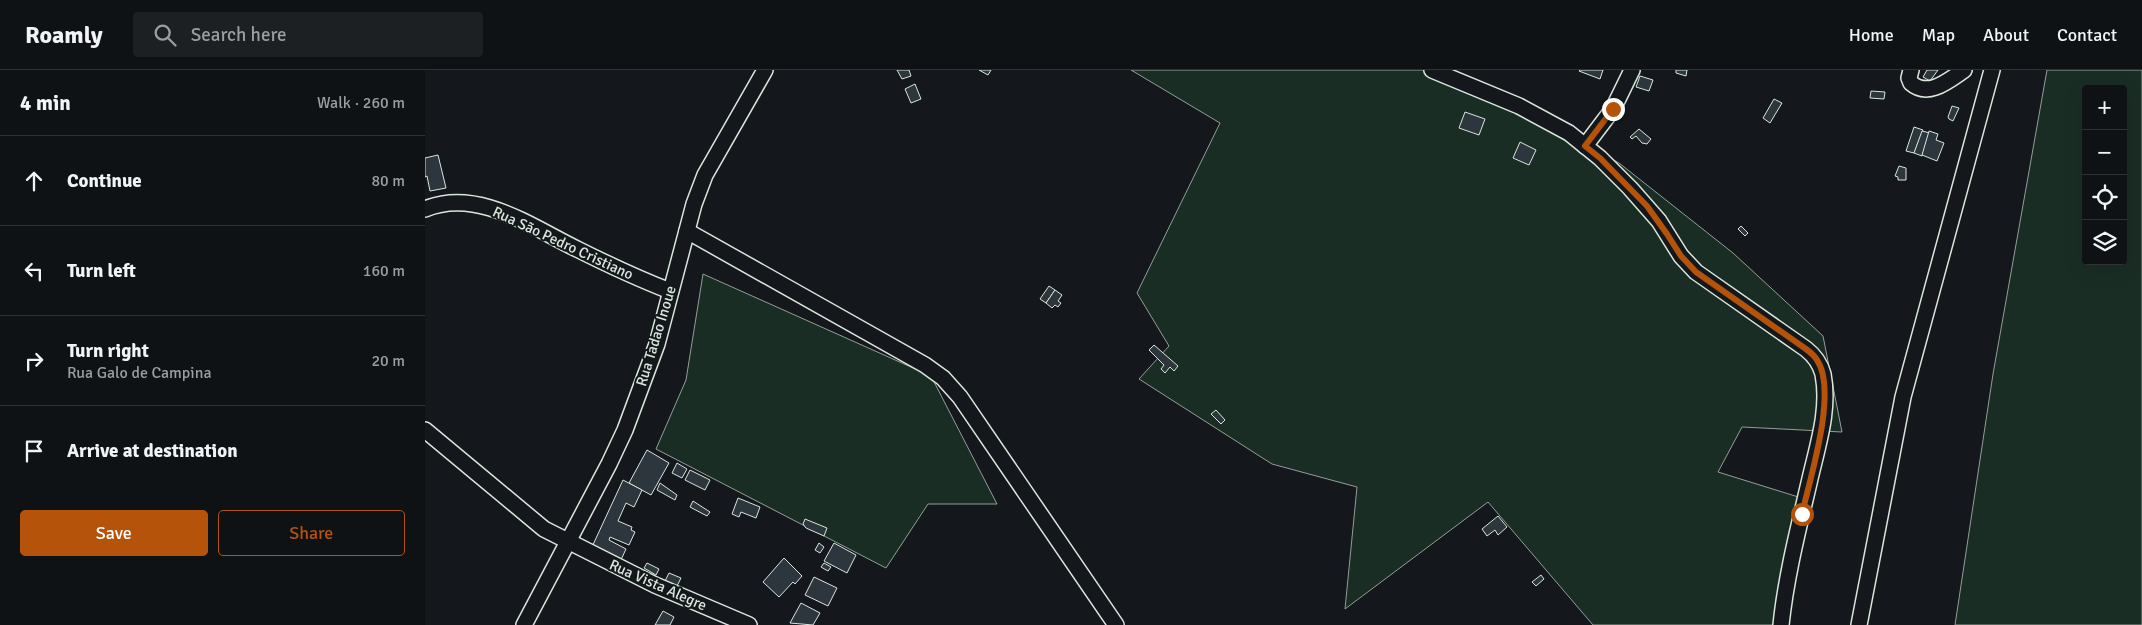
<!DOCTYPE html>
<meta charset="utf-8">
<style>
body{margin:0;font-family:Signika,sans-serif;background:#1d2022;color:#f1f3f6}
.controls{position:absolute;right:15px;top:15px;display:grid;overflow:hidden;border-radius:5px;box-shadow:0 5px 20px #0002}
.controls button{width:45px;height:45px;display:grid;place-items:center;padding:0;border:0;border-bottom:1px solid #2f3234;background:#0f1215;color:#f1f3f6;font:25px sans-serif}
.stop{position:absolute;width:15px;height:15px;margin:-11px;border:4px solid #b45309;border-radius:50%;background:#fff}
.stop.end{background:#b45309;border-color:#fff;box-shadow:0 1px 5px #0008}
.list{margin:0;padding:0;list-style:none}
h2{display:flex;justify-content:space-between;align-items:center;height:65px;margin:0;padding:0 20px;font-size:21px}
h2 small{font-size:16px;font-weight:400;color:#9b9ea0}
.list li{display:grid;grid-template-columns:32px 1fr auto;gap:15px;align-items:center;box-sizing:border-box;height:90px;padding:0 20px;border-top:1px solid #2f3234}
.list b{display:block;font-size:19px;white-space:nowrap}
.list p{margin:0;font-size:16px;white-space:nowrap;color:#9b9ea0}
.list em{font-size:16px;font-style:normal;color:#9b9ea0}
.actions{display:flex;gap:10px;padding:15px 20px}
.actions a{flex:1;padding:11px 0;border:1px solid #b45309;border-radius:5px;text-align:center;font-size:18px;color:#b45309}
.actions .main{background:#b45309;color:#fff}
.icon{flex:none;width:28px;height:28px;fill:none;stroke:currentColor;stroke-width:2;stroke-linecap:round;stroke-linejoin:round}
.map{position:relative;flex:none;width:1717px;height:555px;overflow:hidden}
header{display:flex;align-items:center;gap:30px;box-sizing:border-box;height:70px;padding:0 25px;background:#0f1215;border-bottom:1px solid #2f3234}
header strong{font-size:24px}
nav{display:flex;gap:28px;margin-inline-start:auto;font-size:18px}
.search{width:350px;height:45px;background:#1d2022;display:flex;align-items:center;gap:12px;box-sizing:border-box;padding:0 18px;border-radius:5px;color:#9b9ea0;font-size:19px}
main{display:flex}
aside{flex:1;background:#0f1215}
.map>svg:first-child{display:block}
.green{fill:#1a2d24;stroke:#939e99;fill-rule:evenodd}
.building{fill:#2c363c;stroke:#d8e6dc}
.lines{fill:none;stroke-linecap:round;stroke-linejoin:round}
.minor-casing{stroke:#d8e6dc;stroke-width:18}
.minor{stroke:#14181c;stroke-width:15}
.route{stroke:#b45309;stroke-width:6}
.labels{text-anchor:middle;stroke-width:4;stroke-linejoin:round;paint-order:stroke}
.street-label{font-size:15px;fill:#d8e6dc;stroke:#14181c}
</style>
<header>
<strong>Roamly</strong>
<div class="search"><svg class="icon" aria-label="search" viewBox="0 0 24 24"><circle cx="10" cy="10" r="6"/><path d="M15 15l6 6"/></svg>Search here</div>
<nav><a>Home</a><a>Map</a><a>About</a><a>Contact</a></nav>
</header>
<main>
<aside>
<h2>4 min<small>Walk · 260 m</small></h2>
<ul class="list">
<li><svg class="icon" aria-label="ahead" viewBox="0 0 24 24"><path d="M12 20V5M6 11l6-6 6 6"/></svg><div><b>Continue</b></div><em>80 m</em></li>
<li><svg class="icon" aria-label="left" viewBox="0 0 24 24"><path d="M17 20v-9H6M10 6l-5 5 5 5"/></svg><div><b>Turn left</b></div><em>160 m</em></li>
<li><svg class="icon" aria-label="right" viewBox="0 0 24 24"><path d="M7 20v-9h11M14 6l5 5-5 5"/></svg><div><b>Turn right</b><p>Rua Galo de Campina</p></div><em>20 m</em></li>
<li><svg class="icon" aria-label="arrive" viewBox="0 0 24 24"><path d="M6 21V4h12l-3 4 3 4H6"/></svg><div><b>Arrive at destination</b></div></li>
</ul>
<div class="actions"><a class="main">Save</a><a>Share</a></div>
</aside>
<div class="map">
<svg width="1717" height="555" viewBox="0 0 1717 555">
<rect width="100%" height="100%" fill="#14181c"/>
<g class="green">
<path d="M706,0h318l170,93 114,90 90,83 19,96 -100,-5 -24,45 90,28 -29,125h-186l-105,-123 -143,107 12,-122 -85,-23 -133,-85 30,-33 -32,-53 83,-170z"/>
<path d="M1622,0h95v555h-187l38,-251zM1661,19h37v172h-37z"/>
<path d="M278,204l228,102 66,128h-69l-42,64 -230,-119 30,-69z"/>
</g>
<g class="building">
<path d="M472,0h12l2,6 -9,3z"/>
<path d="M554,0h12l-3,5z"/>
<path d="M1155,0h23l-3,9 -21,-8z"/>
<path d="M1251,0h11l-1,6 -10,-3z"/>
<path d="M1502,0h11l-8,11 -7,-4z"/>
<path d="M1215,6l13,4 -4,11 -13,-4z"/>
<path d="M490,14l6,15 -10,4 -6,-14z"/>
<path d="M1446,21l14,1 -1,7 -14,-1z"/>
<path d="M1349,29l8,4 -12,20 -7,-5z"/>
<path d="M1527,36l7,2 -6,13 -4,-2 -1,-2z"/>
<path d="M1040,42l20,7 -6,16 -20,-7z"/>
<path d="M1489,57l9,3 -9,23 -8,-2z"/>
<path d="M1214,59l12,10 -4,5 -5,-1 -6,-7 -4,3 -2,-2z"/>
<path d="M1497,61l8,2 -8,23 -8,-3z"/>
<path d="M1504,61l9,3 -2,6 8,3 -7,18 -15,-6z"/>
<path d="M1095,72l16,8 -7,15 -16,-7z"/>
<path d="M13,85l8,33 -16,3 -3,-15 -2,1v-19z"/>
<path d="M1474,96l7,2v12h-8v-3l-3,-1z"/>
<path d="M1316,156l7,7 -3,3 -7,-7z"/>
<path d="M624,216l6,4 -9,13 -6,-4z"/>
<path d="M630,220l7,5 -4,6 3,2 -3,4 -3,-2 -3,3 -6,-5z"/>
<path d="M729,275l24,21 -4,5 -4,-4 -5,6 -4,-4 3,-4 -15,-15z"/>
<path d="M791,340l9,10 -4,4 -10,-10z"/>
<path d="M222,380l22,13 -18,32 -22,-12z"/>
<path d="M252,393l10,6 -5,9 -10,-5z"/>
<path d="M265,400l20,10 -5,10 -20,-10z"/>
<path d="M198,410l19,10 -8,17 -8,-4 -8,18 14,6 -1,3 4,2 -6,13 -19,-8 -1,3 17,9 -6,13 -29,-13z"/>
<path d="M235,413l17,12 -2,5 -18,-10z"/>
<path d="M313,428l22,9 -4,11 -15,-6 -2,5 -7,-3z"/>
<path d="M268,431l17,11 -3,4 -17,-9z"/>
<path d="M1073,446l9,11 -9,8 -3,-5 -8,6 -5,-7z"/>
<path d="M380,449l22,9 -3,8 -18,-8 -3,-4z"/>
<path d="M394,473l5,4 -4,6 -5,-3z"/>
<path d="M409,473l22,12 -9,18 -23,-12z"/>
<path d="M359,488l18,18 -7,8 -2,-2 -14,15 -16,-15z"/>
<path d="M222,493l12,6 -3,6 -12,-7z"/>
<path d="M399,493l7,4 -3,4 -7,-4z"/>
<path d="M244,503l12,5 -4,8 -12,-5z"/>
<path d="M1116,505l3,4 -8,7 -4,-4z"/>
<path d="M389,507l23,11 -9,18 -23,-11z"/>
<path d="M376,533l19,10 -7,12 -23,-2z"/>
<path d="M238,541l11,6 -4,8h-15z"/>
</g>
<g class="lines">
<defs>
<g id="minor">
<path d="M1007,0l87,36 50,27 31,25 30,30 29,33 22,35 15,16 110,77c9,7 14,14 17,25 7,37 -6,73 -14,109 -11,47 -23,94 -28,142"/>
<path d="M1486,0l-2,8 2,5c17,15 37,-2 53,-13"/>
<path d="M1160,76l28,-37 19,-39"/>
<path d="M0,139c53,-22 108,19 154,41 30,15 60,29 91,41"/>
<path d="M262,161l238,134 18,13 17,19 156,228"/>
<path d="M0,360l119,99 111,56 94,40"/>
<path d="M99,555l85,-161 16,-34 32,-86 37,-140 11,-29 60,-105"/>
<path d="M1434,555l44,-228 89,-327"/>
</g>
</defs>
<use href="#minor" class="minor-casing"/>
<use href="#minor" class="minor"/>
</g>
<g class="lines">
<path class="route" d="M1188,39l-28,37 15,12 47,48 20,28 14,22 15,16 110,77c4,3 8,6 11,11 21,31 -7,118 -15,154"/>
</g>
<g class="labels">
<g class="street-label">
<text transform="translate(138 173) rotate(25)" y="5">Rua São Pedro Cristiano</text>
<text transform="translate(231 266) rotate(-73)" y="5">Rua Tadao Inoue</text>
<text transform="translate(233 515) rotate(24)" y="5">Rua Vista Alegre</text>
</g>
</g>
</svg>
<div class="controls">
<button>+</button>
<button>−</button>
<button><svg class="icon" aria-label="locate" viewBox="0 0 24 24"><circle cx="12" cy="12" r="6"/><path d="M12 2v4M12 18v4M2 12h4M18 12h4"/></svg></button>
<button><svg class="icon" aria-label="layers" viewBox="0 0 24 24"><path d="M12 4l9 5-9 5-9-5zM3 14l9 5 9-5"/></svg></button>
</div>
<div class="stop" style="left:1377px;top:444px"></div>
<div class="stop end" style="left:1188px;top:39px"></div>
</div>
</main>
